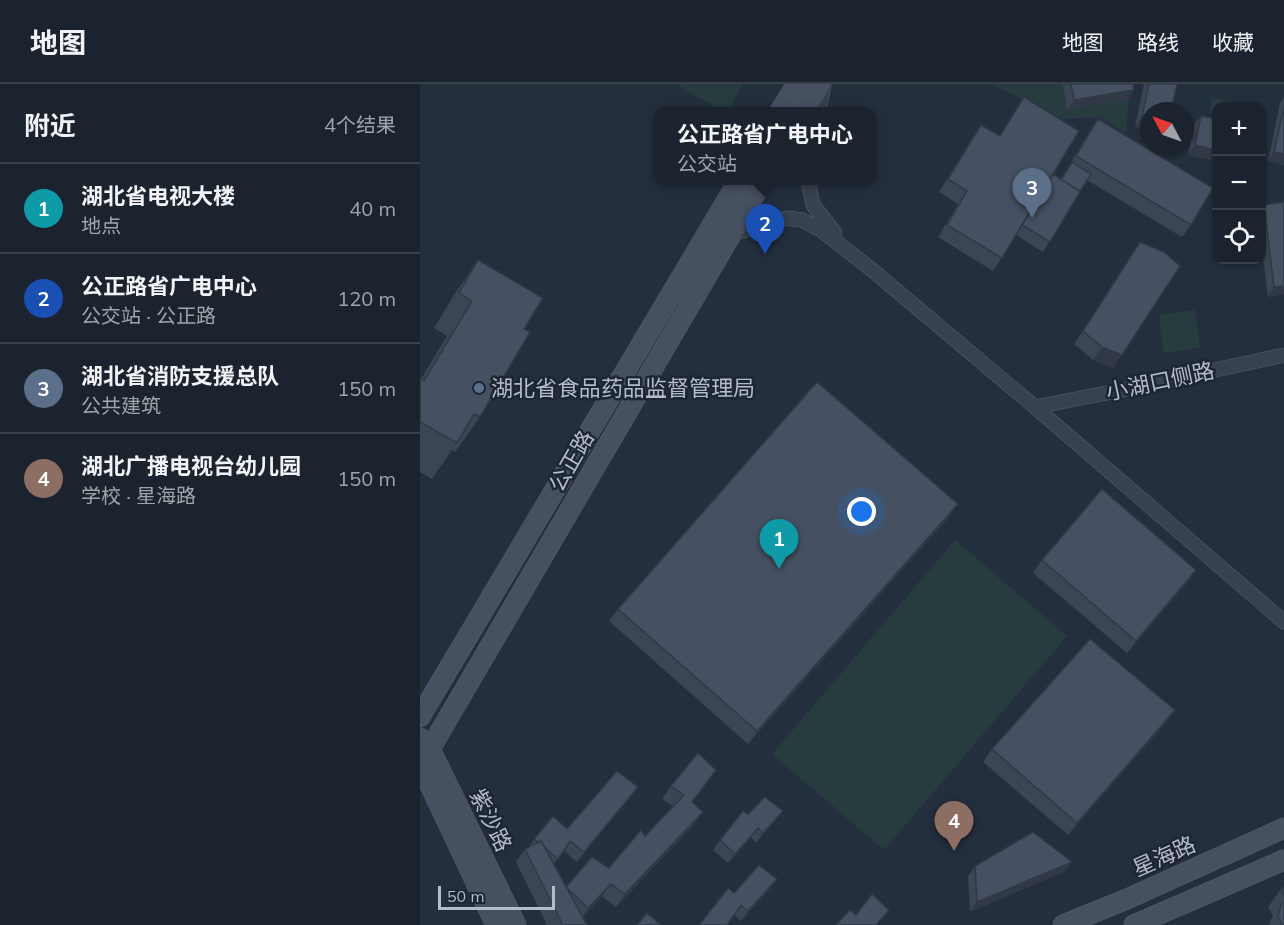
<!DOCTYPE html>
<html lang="zh">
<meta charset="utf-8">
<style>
body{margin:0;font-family:Mulish,"Noto Sans SC",sans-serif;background:#242b36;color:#f1f3f6}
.controls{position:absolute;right:18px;top:18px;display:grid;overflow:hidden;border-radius:12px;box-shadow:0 2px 4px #0004}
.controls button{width:54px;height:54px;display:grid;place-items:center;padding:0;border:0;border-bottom:2px solid #39404a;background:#1b232e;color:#f1f3f6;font:30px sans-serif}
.compass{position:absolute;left:720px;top:18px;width:54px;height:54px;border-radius:50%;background:#1b232e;box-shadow:0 2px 4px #0004;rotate:311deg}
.scale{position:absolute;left:18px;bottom:15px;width:117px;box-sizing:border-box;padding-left:6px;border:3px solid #b4bcc9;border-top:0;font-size:16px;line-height:21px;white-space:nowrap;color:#b4bcc9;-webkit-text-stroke:4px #1d2633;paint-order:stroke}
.you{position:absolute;left:442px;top:428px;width:21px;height:21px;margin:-15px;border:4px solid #fff;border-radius:50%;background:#1a73e8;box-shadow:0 0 0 9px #1a73e833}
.badge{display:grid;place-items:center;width:39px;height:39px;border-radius:50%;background:#8ab4f8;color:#fff;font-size:20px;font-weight:700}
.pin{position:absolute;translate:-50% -50px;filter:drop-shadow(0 2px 3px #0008)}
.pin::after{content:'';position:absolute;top:32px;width:21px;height:18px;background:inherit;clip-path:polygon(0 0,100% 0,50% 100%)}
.popup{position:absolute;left:234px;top:23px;width:222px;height:78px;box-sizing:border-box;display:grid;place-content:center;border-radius:12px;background:#1b232e;filter:drop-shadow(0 2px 4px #0005);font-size:20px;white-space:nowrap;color:#a0a4aa}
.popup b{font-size:22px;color:#f1f3f6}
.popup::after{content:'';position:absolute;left:50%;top:100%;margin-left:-12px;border:12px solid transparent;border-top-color:#1b232e}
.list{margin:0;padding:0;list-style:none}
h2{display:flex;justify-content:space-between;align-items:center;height:78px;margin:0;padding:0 24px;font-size:26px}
h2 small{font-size:20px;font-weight:400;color:#a0a4aa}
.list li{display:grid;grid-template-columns:39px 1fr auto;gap:18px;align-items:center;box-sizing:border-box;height:90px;padding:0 24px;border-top:2px solid #39404a}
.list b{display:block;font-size:22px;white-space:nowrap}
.list p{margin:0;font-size:20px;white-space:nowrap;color:#a0a4aa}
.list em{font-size:20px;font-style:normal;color:#a0a4aa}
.icon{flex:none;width:33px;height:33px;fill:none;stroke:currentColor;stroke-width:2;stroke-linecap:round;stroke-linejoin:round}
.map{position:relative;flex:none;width:864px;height:841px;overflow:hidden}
header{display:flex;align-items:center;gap:36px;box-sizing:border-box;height:84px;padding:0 30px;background:#1b232e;border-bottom:2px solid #39404a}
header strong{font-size:28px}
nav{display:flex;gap:33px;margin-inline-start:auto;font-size:21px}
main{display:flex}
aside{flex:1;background:#1b232e}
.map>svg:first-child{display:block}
.green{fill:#263c3f}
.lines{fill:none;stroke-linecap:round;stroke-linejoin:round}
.street-casing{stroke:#565f6c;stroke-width:15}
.secondary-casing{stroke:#565f6c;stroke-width:21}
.street{stroke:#38414e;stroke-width:14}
.secondary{stroke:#465061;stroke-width:20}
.wall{fill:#3b4654}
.shaded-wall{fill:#303945}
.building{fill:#455162;stroke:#303945;stroke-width:1.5}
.service-dot{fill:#5c6f8a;stroke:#1d2633;stroke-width:2}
.labels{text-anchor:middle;stroke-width:5;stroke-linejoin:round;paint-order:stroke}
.street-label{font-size:22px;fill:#b4bcc9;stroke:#1d2633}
.poi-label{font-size:22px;fill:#b4bcc9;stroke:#1d2633;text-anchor:start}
</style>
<header>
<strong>地图</strong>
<nav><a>地图</a><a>路线</a><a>收藏</a></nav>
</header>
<main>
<aside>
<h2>附近<small>4个结果</small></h2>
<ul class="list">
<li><span class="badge" style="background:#0f9aa8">1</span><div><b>湖北省电视大楼</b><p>地点</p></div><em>40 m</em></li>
<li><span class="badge" style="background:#1a4fb4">2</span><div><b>公正路省广电中心</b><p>公交站 · 公正路</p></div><em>120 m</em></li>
<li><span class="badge" style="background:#5c6f8a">3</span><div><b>湖北省消防支援总队</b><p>公共建筑</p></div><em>150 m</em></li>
<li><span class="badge" style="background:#8d6e63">4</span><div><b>湖北广播电视台幼儿园</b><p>学校 · 星海路</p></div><em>150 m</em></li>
</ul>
</aside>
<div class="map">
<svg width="864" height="841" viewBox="0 0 864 841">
<rect width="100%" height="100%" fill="#242f3e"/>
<g class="green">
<path d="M256,0h67l-16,27h-6z"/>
<path d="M571,0h139l-4,49 -26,-16 -38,2z"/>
<path d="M792,14l30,6 -1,2h-25v8l-7,-1z"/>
<path d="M775,226l5,38 -37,5 -4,-38z"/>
<path d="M535,456l112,96 -183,214 -112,-96z"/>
</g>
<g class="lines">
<defs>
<g id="street">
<path d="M399,27l5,-27"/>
<path d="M388,96l5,25 22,28"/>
<path d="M312,150l55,-16 15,2 19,10 50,39 164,138 249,215"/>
<path d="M615,323l92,-18 157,-34"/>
</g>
<g id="secondary">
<path d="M360,27l17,-27"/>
<path d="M384,27l16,-27"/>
<path d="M0,633l319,-537"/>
<path d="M0,654l10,11 86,176"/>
<path d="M0,680l76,161"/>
<path d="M0,682l343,-586"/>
<path d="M643,841l64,-26 157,-71"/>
<path d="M714,841l150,-65"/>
</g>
</defs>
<use href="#street" class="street-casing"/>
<use href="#secondary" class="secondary-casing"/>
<use href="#street" class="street"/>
<use href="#secondary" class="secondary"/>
</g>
<g class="wall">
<path d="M643,0h70l1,6 -6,9 -61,11z"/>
<path d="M724,0h33l-42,43z"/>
<path d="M604,13l29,77 8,5 28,-47 9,-13 93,106 -9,12 -95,-57 -44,72 -27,-17 -23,36 -55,-34 20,-33 -19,-12 33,-54 9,-13 19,11z"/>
<path d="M864,13v68l-16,-4 12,-58z"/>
<path d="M781,32l15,3v42l-28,-6 6,-30z"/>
<path d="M864,118v92l-16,3 -6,-48v-41l2,-3z"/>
<path d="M720,158l-27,126 -20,-8 -19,-16z"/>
<path d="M58,176l46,69 -44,88 -25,35 -3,-2 -20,29 -12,-7v-94l1,1 26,-43 -13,-8 20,-33z"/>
<path d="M538,420l-9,13 -201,227 -139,-123 9,-12z"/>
<path d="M622,476l145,23 -60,70 -94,-80z"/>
<path d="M746,639l-98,112 -85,-73 9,-13z"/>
<path d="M287,699l-15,20 2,22 -78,82 -14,-11 -19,21 4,8h-40l-31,-63 9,-13 4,-2 5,-8 33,-10 71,-42 -7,9 -54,66 -14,-12 -9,14 12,23 43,-19 36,-32 28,-30 -11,-7 9,-13z"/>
<path d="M328,730l28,6 -20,23 -5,-5 -23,25 -15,-13 7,-10z"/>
<path d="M555,782l90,5 -95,41 -2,-36z"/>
<path d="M357,795l-7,10 -29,32 -6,-6 -8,10h-28l29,-37 6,5z"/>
<path d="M864,803v38h-16l5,-9 -5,-9 13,-18z"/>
</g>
<g class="shaded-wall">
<path d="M714,6l-6,9 -61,11 7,-10z"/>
<path d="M722,33l7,1v12l-14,-3z"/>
<path d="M775,61l21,5v11l-28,-6z"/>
<path d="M854,68l10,2v11l-16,-4z"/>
<path d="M864,202v8l-16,3 6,-10z"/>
<path d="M682,263l20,8 -9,13 -20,-8z"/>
<path d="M538,420l-9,13 -201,227 9,-13z"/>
<path d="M776,486l-9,13 -60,70 9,-12z"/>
<path d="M755,626l-9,13 -98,112 9,-12z"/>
<path d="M218,703l-7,9 -54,66 7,-10z"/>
<path d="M363,727l-7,9 -20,23 7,-10z"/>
<path d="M283,728l-9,13 -78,82 9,-13z"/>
<path d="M338,744l-7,10 -23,25 7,-9z"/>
<path d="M652,778l-7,9 -95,41 7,-10z"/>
<path d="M357,795l-7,10 -29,32 7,-10z"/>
<path d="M191,800l-9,12 -23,24 9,-12z"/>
</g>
<g class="building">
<path d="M651,0h62l1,6 -60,10z"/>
<path d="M729,0h28l-6,27h-22v7l-7,-1z"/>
<path d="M604,13l55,34 -77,127 -55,-33 20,-34 -19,-12 33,-54 19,11z"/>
<path d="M864,23v47l-10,-2z"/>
<path d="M781,32l15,3v31l-21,-5z"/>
<path d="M678,35l115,69 -22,37 -115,-69z"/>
<path d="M652,78l19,12 -11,17 -19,-11z"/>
<path d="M633,90l27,18 -30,50 -28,-17z"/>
<path d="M864,118v84l-10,1 -10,-82z"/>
<path d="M720,158l24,10 16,14 -58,89 -20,-8 -19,-16z"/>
<path d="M58,176l65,38 -19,31 6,3 -50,85 -6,-3 -17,29 -37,-21v-44l4,3 48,-80 -13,-8z"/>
<path d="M397,298l141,122 -201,227 -139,-122z"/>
<path d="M682,405l94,81 -60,71 -94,-81z"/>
<path d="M670,555l85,71 -98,113 -85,-74z"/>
<path d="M278,669l18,17 -24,32 11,10 -78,82 -14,-10 -23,24 -22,-21 26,-30 17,11 32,-38 4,6 39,-41 -13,-9z"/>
<path d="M197,687l21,16 -54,65 -14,-11 -12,18 -12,-10 -5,-8 -3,1 -4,-3 19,-23 14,13z"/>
<path d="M345,713l18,14 -20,22 -5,-5 -23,26 -15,-14 23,-29 5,3z"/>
<path d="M613,748l39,30 -95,40 -2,-36z"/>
<path d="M121,757l46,84h-24l-38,-76z"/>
<path d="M339,781l18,14 -29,32 -7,-6 -14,20h-25l-2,-1 28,-36 6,5z"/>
<path d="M864,803v8l-3,-6z"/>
<path d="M452,810l17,16 -13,15h-40l14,-15 6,5z"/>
<path d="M864,818v23h-2l-4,-10 4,-12z"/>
<path d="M227,829l14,12h-24z"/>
</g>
<circle class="service-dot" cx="59" cy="304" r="6"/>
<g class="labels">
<g class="street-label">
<text transform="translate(740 297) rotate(-12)" y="8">小湖口侧路</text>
<text transform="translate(151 377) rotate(-60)" y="8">公正路</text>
<text transform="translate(71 736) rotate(64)" y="8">紫沙路</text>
<text transform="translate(744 772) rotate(-24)" y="8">星海路</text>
</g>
<g class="poi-label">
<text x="71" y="312">湖北省食品药品监督管理局</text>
</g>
</g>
</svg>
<div class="controls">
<button>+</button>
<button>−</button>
<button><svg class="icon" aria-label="locate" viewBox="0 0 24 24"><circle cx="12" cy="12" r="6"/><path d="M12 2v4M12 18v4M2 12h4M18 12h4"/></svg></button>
</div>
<svg class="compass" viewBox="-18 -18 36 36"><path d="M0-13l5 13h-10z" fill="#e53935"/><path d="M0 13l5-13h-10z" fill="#a0a4aa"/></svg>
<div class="scale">50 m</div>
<div class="you"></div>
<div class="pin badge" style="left:359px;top:485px;background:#0f9aa8">1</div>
<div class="pin badge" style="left:345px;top:170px;background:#1a4fb4">2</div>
<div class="popup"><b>公正路省广电中心</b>公交站</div>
<div class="pin badge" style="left:612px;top:134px;background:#5c6f8a">3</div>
<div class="pin badge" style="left:534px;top:767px;background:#8d6e63">4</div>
</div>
</main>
